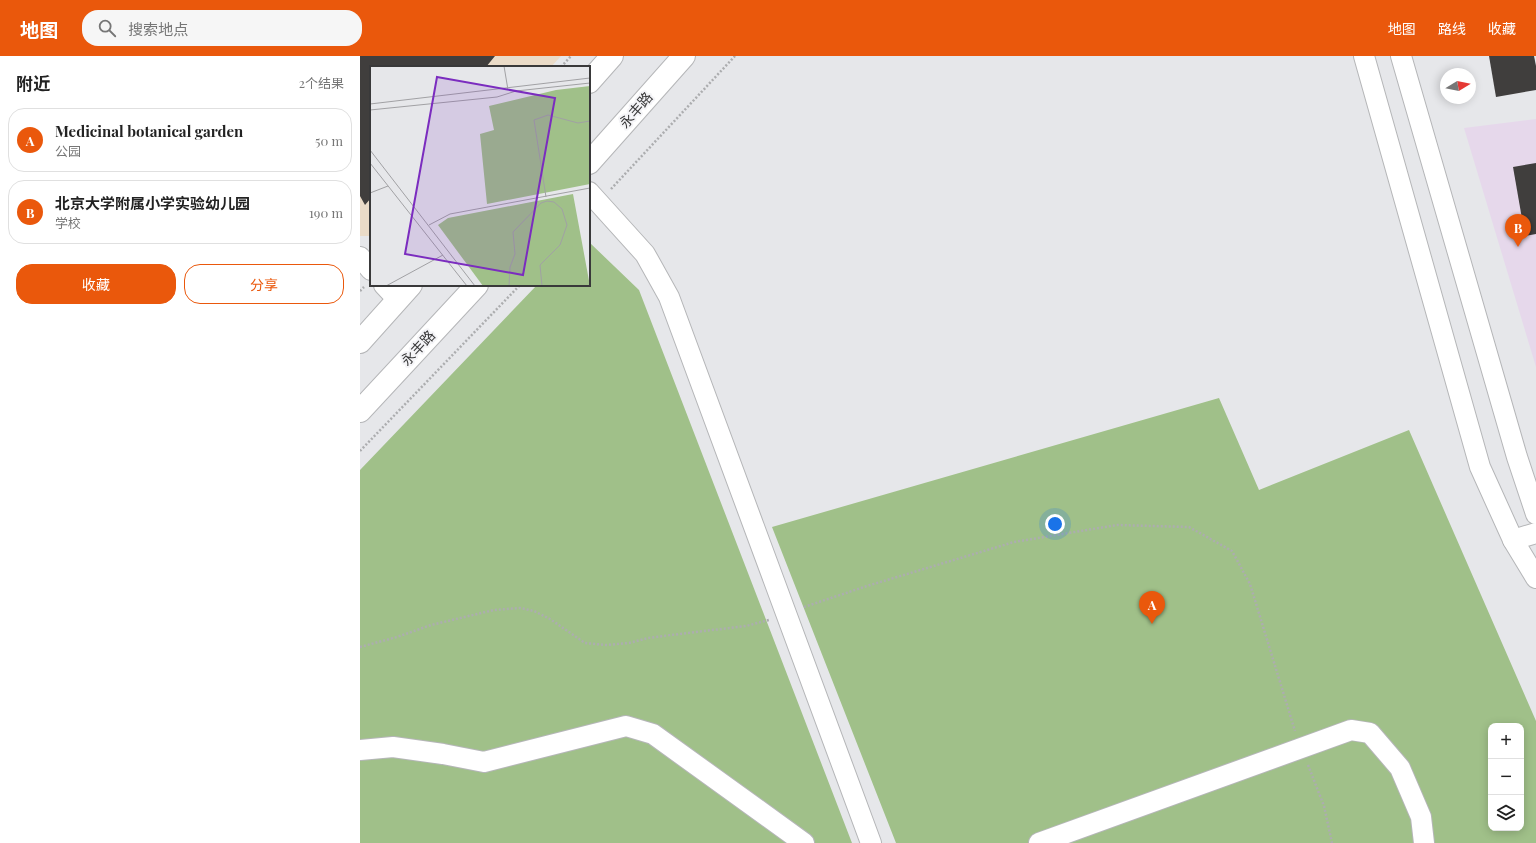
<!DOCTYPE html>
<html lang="zh">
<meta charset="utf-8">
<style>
body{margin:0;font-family:"Playfair Display","Noto Sans SC",serif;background:#f6f6f6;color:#222}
.controls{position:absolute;right:12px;bottom:12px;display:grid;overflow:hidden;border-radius:8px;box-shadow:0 2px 10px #0003}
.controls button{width:36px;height:36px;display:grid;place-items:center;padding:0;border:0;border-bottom:1px solid #e0e0e0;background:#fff;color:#222;font:20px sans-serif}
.compass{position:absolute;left:1080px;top:12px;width:36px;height:36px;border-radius:50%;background:#fff;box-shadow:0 2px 10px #0003;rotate:80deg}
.you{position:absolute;left:695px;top:468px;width:14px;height:14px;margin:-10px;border:3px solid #fff;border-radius:50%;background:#1a73e8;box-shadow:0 0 0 6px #1a73e833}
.badge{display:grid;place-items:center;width:26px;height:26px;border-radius:50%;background:#ea580c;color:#fff;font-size:13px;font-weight:700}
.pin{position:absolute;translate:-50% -33px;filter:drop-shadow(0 1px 2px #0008)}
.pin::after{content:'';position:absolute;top:21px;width:14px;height:12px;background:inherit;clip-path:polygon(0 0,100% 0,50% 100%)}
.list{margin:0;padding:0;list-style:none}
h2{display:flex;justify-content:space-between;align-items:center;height:52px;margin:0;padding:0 16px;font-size:17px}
h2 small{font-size:13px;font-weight:400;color:#767676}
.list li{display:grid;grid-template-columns:26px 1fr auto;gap:12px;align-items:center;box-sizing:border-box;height:64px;margin:0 8px 8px;padding:0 8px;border:1px solid #e0e0e0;border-radius:16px}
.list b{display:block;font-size:15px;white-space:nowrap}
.list p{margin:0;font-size:13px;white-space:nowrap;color:#767676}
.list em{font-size:13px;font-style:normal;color:#767676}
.actions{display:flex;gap:8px;padding:12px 16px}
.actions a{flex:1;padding:9px 0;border:1px solid #ea580c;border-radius:16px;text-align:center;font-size:14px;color:#ea580c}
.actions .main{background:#ea580c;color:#fff}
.icon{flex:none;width:22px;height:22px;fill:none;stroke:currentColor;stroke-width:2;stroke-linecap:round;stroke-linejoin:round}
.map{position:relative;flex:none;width:1176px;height:787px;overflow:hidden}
header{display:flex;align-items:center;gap:24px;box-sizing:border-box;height:56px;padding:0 20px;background:#ea580c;color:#fff}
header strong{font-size:19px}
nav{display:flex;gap:22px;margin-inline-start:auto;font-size:14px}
.search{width:280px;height:36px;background:#f6f6f6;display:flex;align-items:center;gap:10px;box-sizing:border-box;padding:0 14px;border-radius:16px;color:#767676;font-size:15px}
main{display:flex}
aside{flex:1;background:#fff}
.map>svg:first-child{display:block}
.commercial{fill:#eadbc8}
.education{fill:#e6d8eb}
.green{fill:#a0c089;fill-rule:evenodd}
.building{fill:#403e3d}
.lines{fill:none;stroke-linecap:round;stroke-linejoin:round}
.minor-casing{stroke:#b5b6b8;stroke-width:22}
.major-casing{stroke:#b5b6b8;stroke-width:24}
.path{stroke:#acadaf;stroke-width:2.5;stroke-dasharray:2 2;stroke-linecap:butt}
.minor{stroke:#fff;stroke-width:20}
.major{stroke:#fff;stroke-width:22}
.labels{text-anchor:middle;stroke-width:4;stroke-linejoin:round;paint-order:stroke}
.street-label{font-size:14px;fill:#39393a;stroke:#f4f4f7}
.inset-road{fill:none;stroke:#a1a1a4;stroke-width:1}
.view{fill:#7b2cbf;fill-opacity:0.15;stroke:#7b2cbf;stroke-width:2}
.inset-edge{fill:none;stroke:#39393a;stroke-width:2}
</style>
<header>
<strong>地图</strong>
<div class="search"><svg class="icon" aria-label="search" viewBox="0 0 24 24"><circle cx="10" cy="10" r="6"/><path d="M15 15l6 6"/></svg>搜索地点</div>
<nav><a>地图</a><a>路线</a><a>收藏</a></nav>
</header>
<main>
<aside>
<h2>附近<small>2个结果</small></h2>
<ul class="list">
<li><span class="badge">A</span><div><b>Medicinal botanical garden</b><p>公园</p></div><em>50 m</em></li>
<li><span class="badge">B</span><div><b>北京大学附属小学实验幼儿园</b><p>学校</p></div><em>190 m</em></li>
</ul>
<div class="actions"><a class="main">收藏</a><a>分享</a></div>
</aside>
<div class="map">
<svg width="1176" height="787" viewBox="0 0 1176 787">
<rect width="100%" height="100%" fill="#e6e7ea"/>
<path class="commercial" d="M0,0h201l-10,11h-180v169h-11z"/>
<path class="education" d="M1176,63v248l-72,-239z"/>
<g class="green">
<path d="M229,186l50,48 213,553h-492v-373l177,-185h52z"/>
<path d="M859,342l40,92 150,-60 127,291v122h-640l-124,-316zM1131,670h30v102h-30z"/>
</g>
<g class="building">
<path d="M0,0h135l-9,11h-115v131l-6,7 -5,-9z"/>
<path d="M1129,0h45l2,10v24l-40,7z"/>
<path d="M1176,107v71l-11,2 -12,-69z"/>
</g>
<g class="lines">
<defs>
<g id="minor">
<path d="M1004,0l116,411 33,73 23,38"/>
<path d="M1041,0l116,401 19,57"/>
<path d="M229,136l56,62 24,43 202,546"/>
<path d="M0,201l11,13"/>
<path d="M24,229l14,15"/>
<path d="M1153,484l23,-7"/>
<path d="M0,694l33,-3 50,7 41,8 142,-36 27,8 151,109"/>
<path d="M679,787l312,-113 19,3 30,35 21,49 3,26"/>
</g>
<g id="major">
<path d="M229,26l23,-26"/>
<path d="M229,107l95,-107"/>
<path d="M0,286l51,-57"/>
<path d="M0,355l117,-126"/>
</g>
</defs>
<use href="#minor" class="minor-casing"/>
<use href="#major" class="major-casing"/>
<g class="path">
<path d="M201,11l10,-11"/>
<path d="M251,133l124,-133"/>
<path d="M0,235l4,-4"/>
<path d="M0,395l160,-166"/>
<path d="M444,551l63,-21 147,-44 103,-17 72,2 43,24 18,33 45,147"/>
<path d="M0,591l37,-10 34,-12 63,-15 26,-2 14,3 16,8 35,24 21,2 23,-2 19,-5 23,-3 75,-9 23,-6"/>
<path d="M948,709l16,41 8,37"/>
</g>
<use href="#minor" class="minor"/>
<use href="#major" class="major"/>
</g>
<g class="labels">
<g class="street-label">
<text transform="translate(276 54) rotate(-49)" y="5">永丰路</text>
<text transform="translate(58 292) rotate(-47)" y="5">永丰路</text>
</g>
</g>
<g transform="translate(10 10)">
<rect width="220" height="220" fill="#e6e7ea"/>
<path d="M220,20v98l-103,20 -7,-70 14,-4 -5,-24 67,-16zM203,128l17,92h-107l-45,-61 10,-7z" fill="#a0c089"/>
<path class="inset-road" d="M134,0l4,24M0,38l220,-26M0,44l127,-13 19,-6 74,-8M0,84l105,136M0,97l97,123M0,127l18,-7M176,131l-12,-77 14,-5 30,8 12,-2M59,159l21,-11 140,-26M16,220l57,-31M139,220l1,-19 5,-13 -2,-22 28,-29 6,-2 7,1 8,7 5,16 -7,20 -20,20 2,21"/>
<path class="view" d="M67,11l118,21 -32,177 -118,-21z"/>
<rect width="220" height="220" class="inset-edge"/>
</g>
</svg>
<div class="controls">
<button>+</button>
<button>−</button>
<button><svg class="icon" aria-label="layers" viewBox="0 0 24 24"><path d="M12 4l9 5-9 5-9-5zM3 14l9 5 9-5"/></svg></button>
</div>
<svg class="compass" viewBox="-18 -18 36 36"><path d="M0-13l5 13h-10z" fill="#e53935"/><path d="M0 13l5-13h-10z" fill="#767676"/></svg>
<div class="you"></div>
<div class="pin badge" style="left:792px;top:568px">A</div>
<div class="pin badge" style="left:1158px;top:191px">B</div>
</div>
</main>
